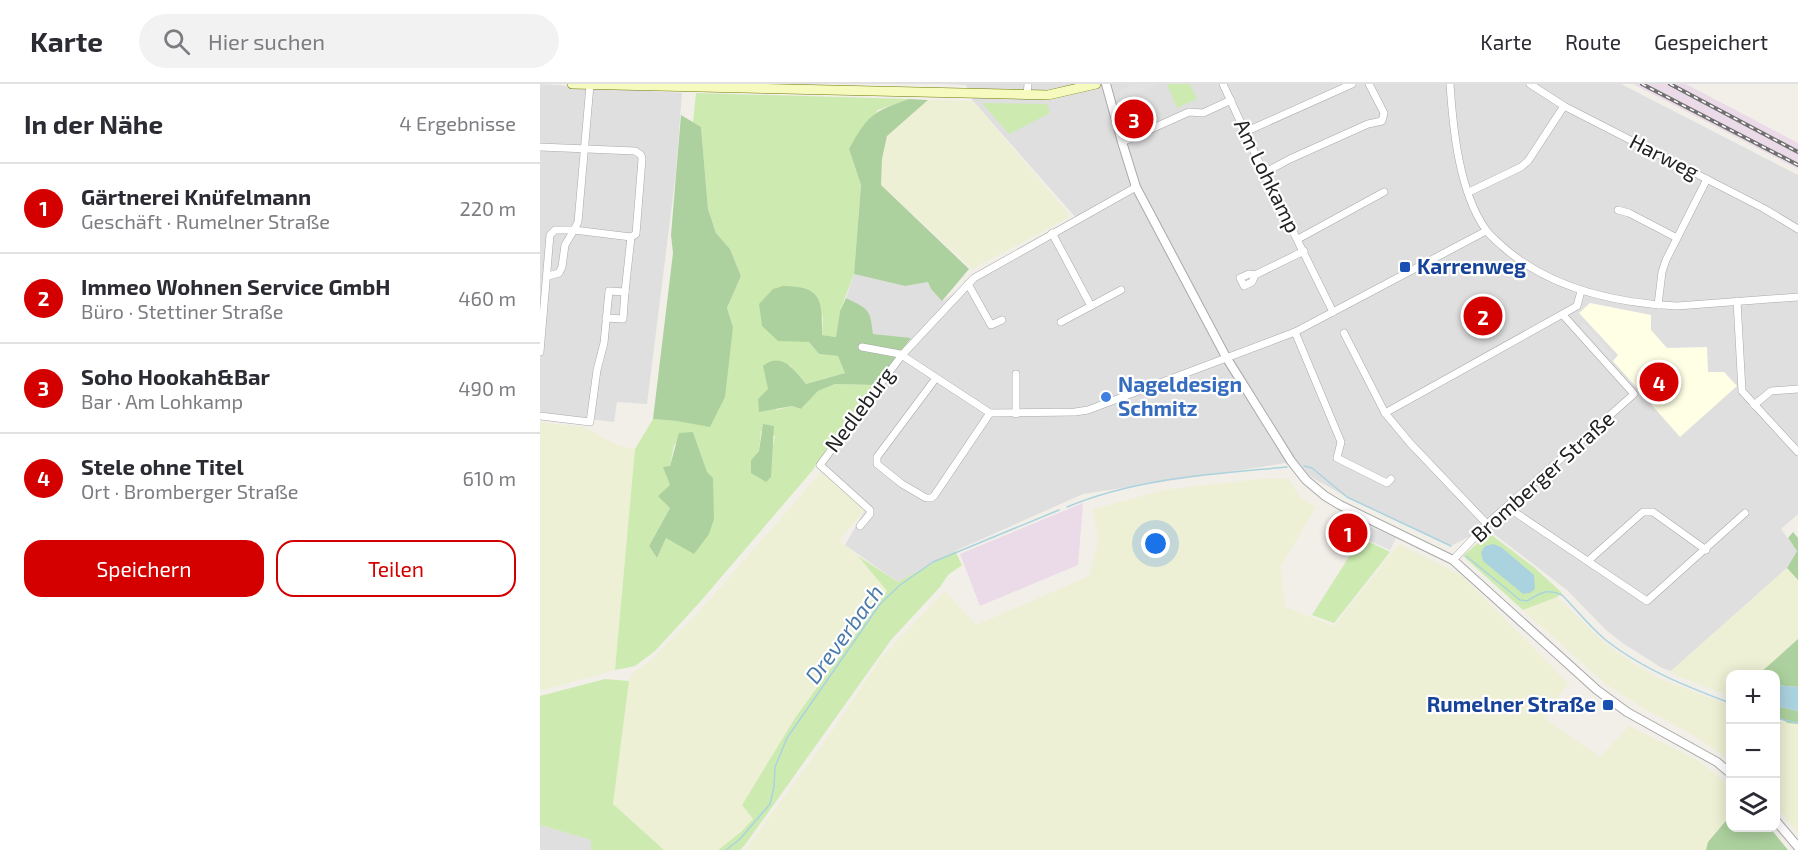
<!DOCTYPE html>
<html lang="de">
<meta charset="utf-8">
<style>
body{margin:0;font-family:"Exo 2",sans-serif;background:#f2f2f3;color:#2b2b33}
.controls{position:absolute;right:18px;bottom:18px;display:grid;overflow:hidden;border-radius:12px;box-shadow:0 3px 15px #0003}
.controls button{width:54px;height:54px;display:grid;place-items:center;padding:0;border:0;border-bottom:2px solid #e1e1e2;background:#fff;color:#2b2b33;font:30px sans-serif}
.you{position:absolute;left:616px;top:460px;width:21px;height:21px;margin:-15px;border:4px solid #fff;border-radius:50%;background:#1a73e8;box-shadow:0 0 0 9px #1a73e833}
.badge{display:grid;place-items:center;width:39px;height:39px;border-radius:50%;background:#d40000;color:#fff;font-size:20px;font-weight:700}
.pin{position:absolute;translate:-50% -50%;border:3px solid #fff;box-shadow:0 2px 6px #0006}
.list{margin:0;padding:0;list-style:none}
h2{display:flex;justify-content:space-between;align-items:center;height:78px;margin:0;padding:0 24px;font-size:26px}
h2 small{font-size:20px;font-weight:400;color:#7c7c81}
.list li{display:grid;grid-template-columns:39px 1fr auto;gap:18px;align-items:center;box-sizing:border-box;height:90px;padding:0 24px;border-top:2px solid #e1e1e2}
.list b{display:block;font-size:22px;white-space:nowrap}
.list p{margin:0;font-size:20px;white-space:nowrap;color:#7c7c81}
.list em{font-size:20px;font-style:normal;color:#7c7c81}
.actions{display:flex;gap:12px;padding:18px 24px}
.actions a{flex:1;padding:14px 0;border:2px solid #d40000;border-radius:18px;text-align:center;font-size:21px;color:#d40000}
.actions .main{background:#d40000;color:#fff}
.icon{flex:none;width:33px;height:33px;fill:none;stroke:currentColor;stroke-width:2;stroke-linecap:round;stroke-linejoin:round}
.map{position:relative;flex:none;width:1258px;height:766px;overflow:hidden}
header{display:flex;align-items:center;gap:36px;box-sizing:border-box;height:84px;padding:0 30px;background:#fff;border-bottom:2px solid #e1e1e2}
header strong{font-size:28px}
nav{display:flex;gap:33px;margin-inline-start:auto;font-size:21px}
.search{width:420px;height:54px;background:#f2f2f3;display:flex;align-items:center;gap:15px;box-sizing:border-box;padding:0 21px;border-radius:33px;color:#7c7c81;font-size:22px}
main{display:flex}
aside{flex:1;background:#fff}
.map>svg:first-child{display:block}
.residential{fill:#e0dfdf}
.industrial{fill:#ebdbe8}
.education{fill:#ffffe5}
.farmland{fill:#eef0d5}
.grass{fill:#cdebb0;fill-rule:evenodd}
.forest{fill:#add19e}
.parking{fill:#e2e2e2}
.water{fill:#aad3df}
.lines{fill:none;stroke-linecap:round;stroke-linejoin:round}
.stream{stroke:#aad3df;stroke-width:1.5}
.minor-casing{stroke:#a9a9a9;stroke-width:8}
.tertiary-casing{stroke:#a9a9a9;stroke-width:10}
.secondary-casing{stroke:#707d05;stroke-width:10}
.minor{stroke:#fff;stroke-width:7}
.tertiary{stroke:#fff;stroke-width:8}
.secondary{stroke:#f7fabf;stroke-width:9}
.rail-casing{stroke:#707070;stroke-width:4}
.rail{stroke:#fff;stroke-width:1.5;stroke-dasharray:4.5;stroke-linecap:butt}
.transit-dot{fill:#1a4fb4;stroke:#fff;stroke-width:2}
.shop-dot{fill:#3f7fe0;stroke:#fff;stroke-width:2}
.labels{text-anchor:middle;stroke-width:4.5;stroke-linejoin:round;paint-order:stroke}
.street-label{font-size:21px;fill:#222;stroke:#fff}
.transit-label{font-size:21px;font-weight:bold;fill:#164399;stroke:#fff;text-anchor:start}
.shop-label{font-size:21px;font-weight:bold;fill:#366cbe;stroke:#fff;text-anchor:start}
.water-label{font-size:22px;font-style:italic;fill:#4a7aab;stroke:#fff}
</style>
<header>
<strong>Karte</strong>
<div class="search"><svg class="icon" aria-label="search" viewBox="0 0 24 24"><circle cx="10" cy="10" r="6"/><path d="M15 15l6 6"/></svg>Hier suchen</div>
<nav><a>Karte</a><a>Route</a><a>Gespeichert</a></nav>
</header>
<main>
<aside>
<h2>In der Nähe<small>4 Ergebnisse</small></h2>
<ul class="list">
<li><span class="badge">1</span><div><b>Gärtnerei Knüfelmann</b><p>Geschäft · Rumelner Straße</p></div><em>220 m</em></li>
<li><span class="badge">2</span><div><b>Immeo Wohnen Service GmbH</b><p>Büro · Stettiner Straße</p></div><em>460 m</em></li>
<li><span class="badge">3</span><div><b>Soho Hookah&amp;Bar</b><p>Bar · Am Lohkamp</p></div><em>490 m</em></li>
<li><span class="badge">4</span><div><b>Stele ohne Titel</b><p>Ort · Bromberger Straße</p></div><em>610 m</em></li>
</ul>
<div class="actions"><a class="main">Speichern</a><a>Teilen</a></div>
</aside>
<div class="map">
<svg width="1258" height="766" viewBox="0 0 1258 766">
<rect width="100%" height="100%" fill="#f2efe9"/>
<g class="residential">
<path d="M0,0l142,9 -6,79 -29,232 -30,-2 -3,20 -74,-9z"/>
<path d="M404,0h677l177,91v339l-17,15 16,22 -10,17 -116,103 -9,-3 -38,-24 -18,-14 -39,-40 -81,-62 -35,18 -104,-49 -61,-34 -203,31 -128,57 -57,31 -53,-37 20,-35 -45,-45 82,-110 8,-16 -37,-5 -11,-28 -16,-8 8,-24 51,12 23,-4 3,7 12,12 31,-23 103,-59 -104,-118 -7,-16z"/>
<path d="M0,741l52,15 -1,10h-51z"/>
</g>
<g class="industrial">
<path d="M1093,0h53l112,59v26z"/>
<path d="M543,419l-5,62 -98,41 -20,-52z"/>
</g>
<path class="education" d="M1050,219l61,12v15l16,18 40,-1 1,25h16l13,14 -57,51 -67,-76 5,-6 -39,-42z"/>
<g class="farmland">
<path d="M388,16l45,1 95,112v5l-96,51 -91,-84 1,-26 5,-23z"/>
<path d="M0,338l44,5 33,18 18,4 -20,221 -75,21z"/>
<path d="M281,388l44,38 -26,30 19,16 29,35 -92,127 -53,87 11,14 -12,13 -23,18h-54l-51,-46 16,-123 3,-8 16,-10 50,-50z"/>
<path d="M721,395h28l10,17 17,11 -35,59 4,41 49,19 65,-82 62,31 107,108 -24,35 56,39 29,-31 67,33 34,27v30l-22,26 -2,8h-961l86,-117 50,-75 64,-67 31,34 113,-49 9,-34 -5,-33 76,-20z"/>
<path d="M1247,484l11,12v59l-39,35h-29v22l-53,-20 -6,-5z"/>
<path d="M1017,513l48,46 26,19 29,17 70,26v55l-35,-24 -54,-29 -34,-22 -84,-75z"/>
<path d="M1236,637l22,3v109l-22,-27z"/>
</g>
<g class="grass">
<path d="M627,0h23l7,15 -20,9z"/>
<path d="M156,9l213,6 -31,11 -29,39 12,36 -7,89 -14,37 -4,26 -14,-2 1,-21 -14,28 10,12 20,2 6,17 -39,11 -16,-19 -23,15 9,30 16,-4 9,3 17,-18 17,-7 40,1 -39,50 -24,36 -112,131 -45,49 -20,15 -20,4 20,-221 18,-30 24,2 56,-94 -6,-19 14,-32 -11,-27 -14,-16 -8,-24 -7,-82 -8,-5zM221,347l14,5 -2,9 -22,15 8,-9zM153,348l14,41 -32,69 -9,-4 -9,20 -8,-12 21,-38v-42l4,-21z"/>
<path d="M442,19l65,1 3,9 -41,21z"/>
<path d="M949,449l46,35 27,25 -5,4 -34,13 -60,-54z"/>
<path d="M821,454l29,14 -56,71 -22,-8z"/>
<path d="M415,467l7,14 -14,10 -8,12 -49,53 -146,205 -5,5h-22l23,-18 12,-13 -11,-14 53,-87 92,-127 -29,-35 40,26z"/>
<path d="M65,595l24,2 -16,123 51,46h-73v-10l-51,-15v-129z"/>
</g>
<g class="forest">
<path d="M369,15l19,1 -41,36 -5,23 -1,26 88,84 -27,32 -11,-12 -3,-7 -23,4 -51,-12 7,-89 -12,-36c19,-34 23,-37 60,-50z"/>
<path d="M141,31l20,12 7,82 8,24 14,16 11,27 -14,32 6,19 -8,70 -15,30 -33,-6 -24,-2 20,-166 -2,-18z"/>
<path d="M243,202c40,0 39,15 39,49l14,2 4,-26 6,-13c23,11 24,11 27,36l38,4 -36,47 -40,-1 -17,7 -17,18 -9,-3 -33,6 -1,-13 10,-10 -5,-23c18,-15 32,4 43,18l39,-11 -7,-17 -19,-2 -10,-12 -31,-1 -16,-15 -3,-22 14,-15z"/>
<path d="M223,340l11,2 -3,51 -5,5 -15,-9v-13l8,-9z"/>
<path d="M153,348l14,40 6,6 1,41 -5,15 -15,20 -28,-16 -9,20 -8,-12 21,-38 -12,-12 12,-11 -7,-18 7,-1 9,-33z"/>
<path d="M1253,448l5,6v42l-11,-12 10,-17 -9,-13z"/>
<path d="M1258,555v48l-22,-2v-11h-17z"/>
<path d="M1236,622l22,5v13l-10,-1 -12,-7z"/>
<path d="M1190,732v12h40l18,22h-82l2,-8z"/>
</g>
<g class="parking">
<path d="M593,0h22l1,1 -36,16v-11z"/>
<path d="M1044,239l30,33 -4,3 -30,-33z"/>
<path d="M807,432l49,22 -6,12 -24,-11 1,-2 -9,-5 1,-3 -14,-9z"/>
</g>
<g class="water">
<path d="M953,460l8,3 33,28 1,14 -5,4 -7,1 -40,-33 -2,-9 4,-6z"/>
<path d="M1236,601l22,2v24l-22,-5z"/>
</g>
<g class="lines">
<g class="stream">
<path d="M764,382l8,2 35,29 104,49"/>
<path d="M527,423c69,-29 146,-33 220,-40"/>
<path d="M926,472l54,44 7,1c14,-8 19,-13 35,-6 15,15 29,33 45,46 37,29 81,46 123,62"/>
<path d="M1236,634l22,5"/>
<path d="M186,766l14,-11 30,-35 4,-17 1,-20 12,-29 93,-134 20,-19 33,-23 126,-52"/>
</g>
<defs>
<g id="minor">
<path d="M683,0l41,89 69,139"/>
<path d="M910,0c3,45 9,108 36,146 4,6 11,11 16,16 48,43 113,57 175,60l121,-9"/>
<path d="M990,0l34,22 199,102 35,21"/>
<path d="M487,11l1,-11"/>
<path d="M705,48l107,-48"/>
<path d="M582,58l67,-30 14,1 28,-13"/>
<path d="M0,63l95,4 6,4 1,4 -6,75 -5,3 -6,55 -16,-1 -5,52 -7,27 -7,52 -50,-6"/>
<path d="M724,89l26,-14 78,-35 14,-3 2,-8 -15,-29"/>
<path d="M929,108l52,-25 7,-6 36,-55"/>
<path d="M1078,126l11,3 48,25"/>
<path d="M512,149l39,73"/>
<path d="M758,155l86,-47"/>
<path d="M715,191l-3,7 -8,4 -4,-8 9,-4 6,1 49,-24"/>
<path d="M8,192l11,-3 3,-6 3,-22 9,-15 57,7"/>
<path d="M428,200l23,41 11,-5"/>
<path d="M1197,217l5,90 56,61"/>
<path d="M1118,221l4,-33 4,-12 41,-81"/>
<path d="M66,234l17,1 2,-27"/>
<path d="M521,238l60,-32"/>
<path d="M755,248l46,110 -4,16 50,25 4,-4"/>
<path d="M804,249l41,80 25,30 77,81"/>
<path d="M322,263l38,7 90,59 85,-1 13,-2 207,-78 191,-101"/>
<path d="M0,268l10,-117 5,-5h19l4,-8 12,-137"/>
<path d="M396,294l-59,79v7l25,20 24,14h5l3,-2 56,-83"/>
<path d="M1214,321l17,-14 27,-2"/>
<path d="M845,329l192,-107 4,-15"/>
<path d="M476,330v-40"/>
<path d="M967,423l140,94 98,-88"/>
<path d="M320,442l10,-12v-4l-50,-45 82,-110 72,-77 162,-91"/>
<path d="M913,476l34,-36 147,-130 -71,-79"/>
<path d="M1048,477l55,-49h10l53,38"/>
</g>
<g id="tertiary">
<path d="M566,0l16,58 14,45 90,170 65,104 15,19 19,16 15,9 113,55 144,130 30,22 90,50 13,11"/>
<path d="M1236,737l22,26"/>
</g>
<path id="secondary" d="M32,0l476,11 48,-11"/>
</defs>
<use href="#minor" class="minor-casing"/>
<use href="#tertiary" class="tertiary-casing"/>
<use href="#secondary" class="secondary-casing"/>
<use href="#minor" class="minor"/>
<use href="#tertiary" class="tertiary"/>
<use href="#secondary" class="secondary"/>
<defs>
<g id="rail">
<path d="M1102,0l156,81"/>
<path d="M1130,0l128,68"/>
</g>
</defs>
<use href="#rail" class="rail-casing"/>
<use href="#rail" class="rail"/>
</g>
<g class="transit-dot">
<rect x="859" y="177" width="12" height="12" rx="3"/>
<rect x="1062" y="615" width="12" height="12" rx="3"/>
</g>
<circle class="shop-dot" cx="566" cy="313" r="6"/>
<g class="labels">
<g class="street-label">
<text transform="translate(1124 73) rotate(27)" y="7">Harweg</text>
<text transform="translate(727 92) rotate(64)" y="7">Am Lohkamp</text>
<text transform="translate(320 326) rotate(-53)" y="7">Nedleburg</text>
<text transform="translate(1003 393) rotate(-42)" y="7">Bromberger Straße</text>
</g>
<g class="transit-label">
<text x="877" y="190">Karrenweg</text>
<text x="1056" y="628" text-anchor="end">Rumelner Straße</text>
</g>
<g class="shop-label">
<text x="578" y="308">Nageldesign<tspan x="578" dy="24">Schmitz</tspan></text>
</g>
<g class="water-label">
<text transform="translate(304 550) rotate(-54)" y="8">Dreverbach</text>
</g>
</g>
</svg>
<div class="controls">
<button>+</button>
<button>−</button>
<button><svg class="icon" aria-label="layers" viewBox="0 0 24 24"><path d="M12 4l9 5-9 5-9-5zM3 14l9 5 9-5"/></svg></button>
</div>
<div class="you"></div>
<div class="pin badge" style="left:808px;top:449px">1</div>
<div class="pin badge" style="left:943px;top:232px">2</div>
<div class="pin badge" style="left:594px;top:35px">3</div>
<div class="pin badge" style="left:1119px;top:298px">4</div>
</div>
</main>
